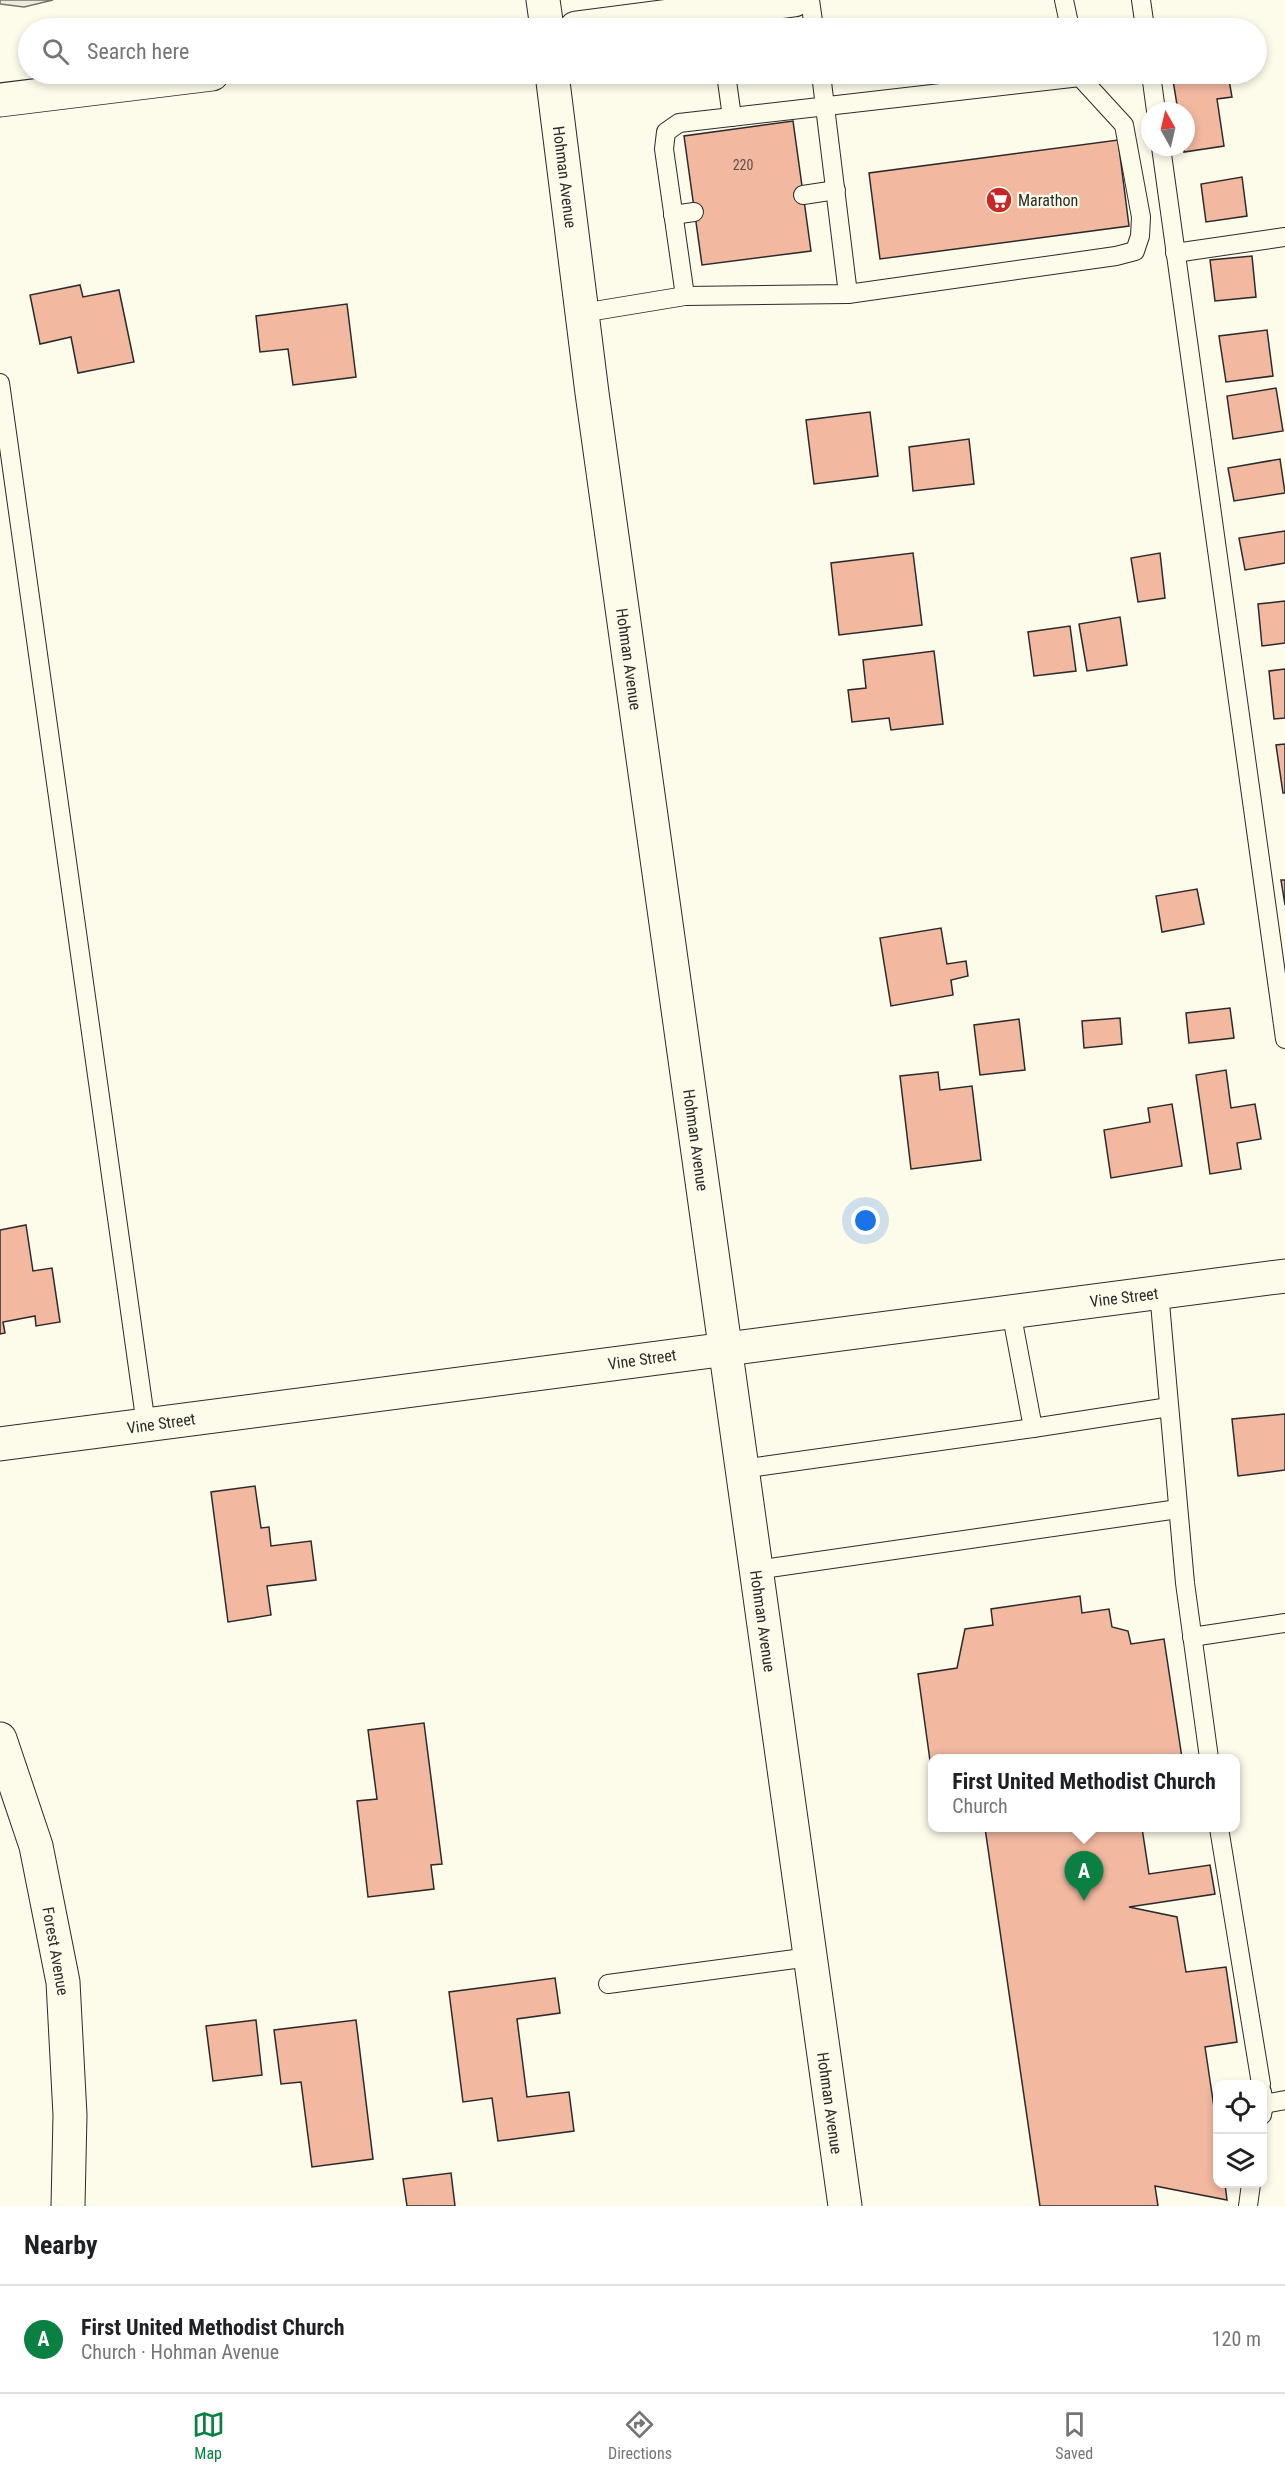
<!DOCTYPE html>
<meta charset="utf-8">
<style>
body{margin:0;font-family:"Roboto Condensed",sans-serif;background:#f6f6f6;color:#202124}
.controls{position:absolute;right:18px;bottom:18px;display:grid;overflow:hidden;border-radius:12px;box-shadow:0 3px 9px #0003}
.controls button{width:54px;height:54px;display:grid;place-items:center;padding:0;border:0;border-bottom:2px solid #e0e0e0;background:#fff;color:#202124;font:30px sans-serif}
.compass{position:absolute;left:1141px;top:102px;width:54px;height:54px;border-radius:50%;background:#fff;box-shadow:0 3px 9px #0003;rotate:352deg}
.you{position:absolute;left:866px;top:1221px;width:21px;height:21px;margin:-15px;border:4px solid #fff;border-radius:50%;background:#1a73e8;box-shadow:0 0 0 9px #1a73e833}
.badge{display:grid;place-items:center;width:39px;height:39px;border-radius:50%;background:#0b8043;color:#fff;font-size:20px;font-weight:700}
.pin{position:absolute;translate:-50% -50px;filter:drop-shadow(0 2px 3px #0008)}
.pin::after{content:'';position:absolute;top:32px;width:21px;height:18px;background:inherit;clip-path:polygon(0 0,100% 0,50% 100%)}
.popup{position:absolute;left:928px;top:1754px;width:312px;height:78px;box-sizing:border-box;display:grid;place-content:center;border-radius:12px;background:#fff;filter:drop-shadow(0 2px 4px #0005);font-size:20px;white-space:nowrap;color:#757577}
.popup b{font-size:22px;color:#202124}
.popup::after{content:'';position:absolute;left:50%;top:100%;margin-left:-12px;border:12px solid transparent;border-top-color:#fff}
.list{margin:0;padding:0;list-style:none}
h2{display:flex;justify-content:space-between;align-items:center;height:78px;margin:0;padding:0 24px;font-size:26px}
h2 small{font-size:20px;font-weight:400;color:#757577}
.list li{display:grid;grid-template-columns:39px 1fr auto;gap:18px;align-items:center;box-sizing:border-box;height:108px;padding:0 24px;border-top:2px solid #e0e0e0}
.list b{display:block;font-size:22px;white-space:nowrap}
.list p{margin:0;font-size:20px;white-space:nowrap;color:#757577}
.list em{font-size:20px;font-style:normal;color:#757577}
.icon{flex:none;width:33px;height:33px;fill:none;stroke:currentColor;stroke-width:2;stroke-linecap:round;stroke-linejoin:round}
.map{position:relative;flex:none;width:1285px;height:2206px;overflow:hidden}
.search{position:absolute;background:#fff;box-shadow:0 3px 9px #0003;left:18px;right:18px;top:18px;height:66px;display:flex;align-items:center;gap:15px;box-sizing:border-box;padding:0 21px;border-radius:33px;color:#757577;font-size:22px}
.sheet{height:186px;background:#fff}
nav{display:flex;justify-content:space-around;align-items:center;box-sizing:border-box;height:84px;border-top:2px solid #e0e0e0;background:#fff;font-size:16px;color:#757577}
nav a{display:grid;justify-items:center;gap:3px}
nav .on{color:#0b8043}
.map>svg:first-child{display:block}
.green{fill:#ecebdb;stroke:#74746e;stroke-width:1.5}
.building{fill:#f2b8a0;stroke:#2b2b2b;stroke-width:1.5}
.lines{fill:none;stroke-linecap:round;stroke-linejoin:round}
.service-casing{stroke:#2b2b2b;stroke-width:20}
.minor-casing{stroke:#2b2b2b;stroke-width:35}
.secondary-casing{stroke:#2b2b2b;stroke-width:35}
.service{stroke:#fdfbea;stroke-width:18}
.minor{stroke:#fdfbea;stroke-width:33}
.secondary{stroke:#fdfbea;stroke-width:33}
.labels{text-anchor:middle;stroke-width:4.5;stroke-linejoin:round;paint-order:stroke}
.number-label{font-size:14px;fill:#5d4e48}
.street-label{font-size:16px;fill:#2b2b2b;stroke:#fdfbea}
.poi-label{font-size:16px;fill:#2b2b2b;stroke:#fdfbea;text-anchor:start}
</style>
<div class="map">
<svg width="1285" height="2206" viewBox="0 0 1285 2206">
<rect width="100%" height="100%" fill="#fdfbea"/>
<path class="green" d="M0,0h53l-29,7 -24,-3z"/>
<g class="building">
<path d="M1172,74h56l4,23 -15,2 7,47 -40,6 2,-41h-8z"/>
<path d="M793,121l18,130 -109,14 -18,-129z"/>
<path d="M1118,140l11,86 -249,33 -11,-86z"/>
<path d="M1242,177l5,39 -41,6 -5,-38z"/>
<path d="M1252,256l4,41 -41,4 -5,-41z"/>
<path d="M80,285l3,12 36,-7 15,72 -56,11 -7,-36 -31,7 -10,-49z"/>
<path d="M347,304l9,73 -63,8 -5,-36 -28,3 -4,-36z"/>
<path d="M1267,330l6,46 -47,6 -7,-46z"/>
<path d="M1276,388l7,43 -50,8 -6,-43z"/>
<path d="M870,412l8,64 -64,8 -8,-64z"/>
<path d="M969,439l5,45 -61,7 -4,-44z"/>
<path d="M1280,459l5,34 -51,8 -6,-33z"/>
<path d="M1285,531v32l-40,7 -6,-32z"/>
<path d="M913,553l9,72 -83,10 -8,-72z"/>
<path d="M1160,553l5,45 -27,4 -7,-44z"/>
<path d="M1285,601v42l-23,3 -4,-42z"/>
<path d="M1120,617l7,48 -40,6 -8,-47z"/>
<path d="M1070,626l6,45 -42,5 -6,-44z"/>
<path d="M934,651l9,73 -52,6 -2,-12 -37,4 -4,-32 18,-2 -3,-28z"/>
<path d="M1285,669v49l-11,1 -5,-48z"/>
<path d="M1285,744v49h-2l-7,-48z"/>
<path d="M1281,880h4v25z"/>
<path d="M1197,889l7,35 -42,8 -6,-36z"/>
<path d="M941,928l6,36 19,-3 2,15 -17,4 2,15 -62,11 -11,-68z"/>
<path d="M1230,1008l4,30 -45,5 -3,-30z"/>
<path d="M1120,1018l2,26 -38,4 -2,-27z"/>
<path d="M1019,1019l6,51 -45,5 -6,-50z"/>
<path d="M1226,1070l5,38 24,-4 6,35 -24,4 4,26 -31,5 -14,-99z"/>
<path d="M938,1072l2,18 32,-4 9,74 -70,9 -11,-93z"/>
<path d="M1172,1104l10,62 -71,12 -7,-48 46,-8 -2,-14z"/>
<path d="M26,1225l7,46 19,-3 8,54 -24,4 -1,-10 -32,6 2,11 -5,1v-104z"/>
<path d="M1285,1414v56l-47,6 -6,-57z"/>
<path d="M255,1486l6,42 8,-1 2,19 40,-5 5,39 -49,6 4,29 -43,7 -17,-130z"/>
<path d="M1080,1596l2,17 27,-4 3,18 16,4 3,13 33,-5 18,119h-250v17l-14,-101 39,-6 8,-39 28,-4 -2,-16z"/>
<path d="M424,1723l18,141 -11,1 3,24 -66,8 -11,-96 20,-2 -9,-69z"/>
<path d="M985,1828h157l7,46 61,-9 5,29 -86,13 48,10 9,55 40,-5 11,75 -32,5 13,87v50h7l2,16 -72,-14 3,20h-118z"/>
<path d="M555,1978l5,35 -43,6 10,78 42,-5 5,39 -76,10 -6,-43 -29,4 -14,-110z"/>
<path d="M256,2020l6,55 -49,6 -7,-55z"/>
<path d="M356,2020l17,139 -61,8 -11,-85 -20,2 -7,-54z"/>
<path d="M451,2173l4,33h-48l-4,-27z"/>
</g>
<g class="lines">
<defs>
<g id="service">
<path d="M810,0l4,28"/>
<path d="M1064,0l6,28"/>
<path d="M1141,0l4,28"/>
<path d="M726,74l6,43"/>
<path d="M821,74l27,220"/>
<path d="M1151,74l5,37"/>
<path d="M1161,147l124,892"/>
<path d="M803,195l33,-5"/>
<path d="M673,215l21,-3"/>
<path d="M1175,253l110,-16"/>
<path d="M685,296l-21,-147 2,-17 13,-9 401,-46 -1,-3"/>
<path d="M582,313l103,-17 163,-2 268,-38 19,-5 5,-15 1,-19 -17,-92 -44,-48"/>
<path d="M0,383l146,1042"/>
<path d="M1159,1292l26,291 24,175"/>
<path d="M1033,1428l136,-21"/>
<path d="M742,1469l291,-41 -22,-117"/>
<path d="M756,1570l422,-61"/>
<path d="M1192,1637l93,-14"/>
<path d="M1219,1828l42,256"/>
<path d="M608,1984l202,-27"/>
<path d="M1262,2092l2,12 -2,11"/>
<path d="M1264,2104l21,-4"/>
<path d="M1248,2206l3,-22"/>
</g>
<g id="minor">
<path d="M0,1444l1285,-168"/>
<path d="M0,1739l36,107 27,136 7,133 -2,91"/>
</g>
<g id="secondary">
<path d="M543,0l4,28"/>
<path d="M576,28l218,-28"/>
<path d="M552,74l40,319 253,1813"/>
<path d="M0,100l212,-26"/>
</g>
</defs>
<use href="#service" class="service-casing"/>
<use href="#minor" class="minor-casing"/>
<use href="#secondary" class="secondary-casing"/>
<use href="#service" class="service"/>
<use href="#minor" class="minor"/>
<use href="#secondary" class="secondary"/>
</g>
<defs>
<symbol id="supermarket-disc" viewBox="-11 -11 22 22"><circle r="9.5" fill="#c62828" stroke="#fdfbea"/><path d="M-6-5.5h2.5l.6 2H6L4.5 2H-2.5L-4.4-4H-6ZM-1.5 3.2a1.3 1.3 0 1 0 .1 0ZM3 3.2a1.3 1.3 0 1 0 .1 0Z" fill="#fff"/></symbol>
</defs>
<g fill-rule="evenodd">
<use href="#supermarket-disc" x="984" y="185" width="30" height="30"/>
</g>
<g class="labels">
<g class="number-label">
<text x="743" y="170">220</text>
</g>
<g class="street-label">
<text transform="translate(565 177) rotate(83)" y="6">Hohman Avenue</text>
<text transform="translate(629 659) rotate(82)" y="6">Hohman Avenue</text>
<text transform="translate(696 1140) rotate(82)" y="6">Hohman Avenue</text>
<text transform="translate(1124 1297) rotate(-7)" y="6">Vine Street</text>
<text transform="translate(642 1359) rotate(-8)" y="6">Vine Street</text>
<text transform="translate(161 1423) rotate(-8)" y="6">Vine Street</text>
<text transform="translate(763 1621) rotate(82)" y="6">Hohman Avenue</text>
<text transform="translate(56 1951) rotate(80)" y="6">Forest Avenue</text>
<text transform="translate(830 2103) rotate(82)" y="6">Hohman Avenue</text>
</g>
<g class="poi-label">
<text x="1018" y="206">Marathon</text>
</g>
</g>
</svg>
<div class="controls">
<button><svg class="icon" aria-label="locate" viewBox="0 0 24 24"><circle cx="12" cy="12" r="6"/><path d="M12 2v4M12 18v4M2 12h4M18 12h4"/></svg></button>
<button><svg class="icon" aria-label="layers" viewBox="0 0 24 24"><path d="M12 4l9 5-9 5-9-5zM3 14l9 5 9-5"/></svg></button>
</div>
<svg class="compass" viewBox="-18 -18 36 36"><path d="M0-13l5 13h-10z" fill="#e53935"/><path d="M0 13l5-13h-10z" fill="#757577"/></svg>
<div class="you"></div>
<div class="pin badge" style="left:1084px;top:1901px">A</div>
<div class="popup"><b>First United Methodist Church</b>Church</div>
<div class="search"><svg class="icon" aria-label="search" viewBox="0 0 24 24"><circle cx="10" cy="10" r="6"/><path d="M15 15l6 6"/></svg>Search here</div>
</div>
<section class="sheet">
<h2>Nearby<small></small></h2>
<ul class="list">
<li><span class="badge">A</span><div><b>First United Methodist Church</b><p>Church · Hohman Avenue</p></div><em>120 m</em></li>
</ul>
</section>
<nav>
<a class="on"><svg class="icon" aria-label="map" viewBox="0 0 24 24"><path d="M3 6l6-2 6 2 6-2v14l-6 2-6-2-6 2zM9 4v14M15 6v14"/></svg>Map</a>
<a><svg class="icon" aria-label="directions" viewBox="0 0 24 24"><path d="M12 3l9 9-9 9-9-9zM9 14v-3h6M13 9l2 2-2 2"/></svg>Directions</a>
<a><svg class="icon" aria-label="saved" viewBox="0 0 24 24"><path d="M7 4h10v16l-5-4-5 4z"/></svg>Saved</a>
</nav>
